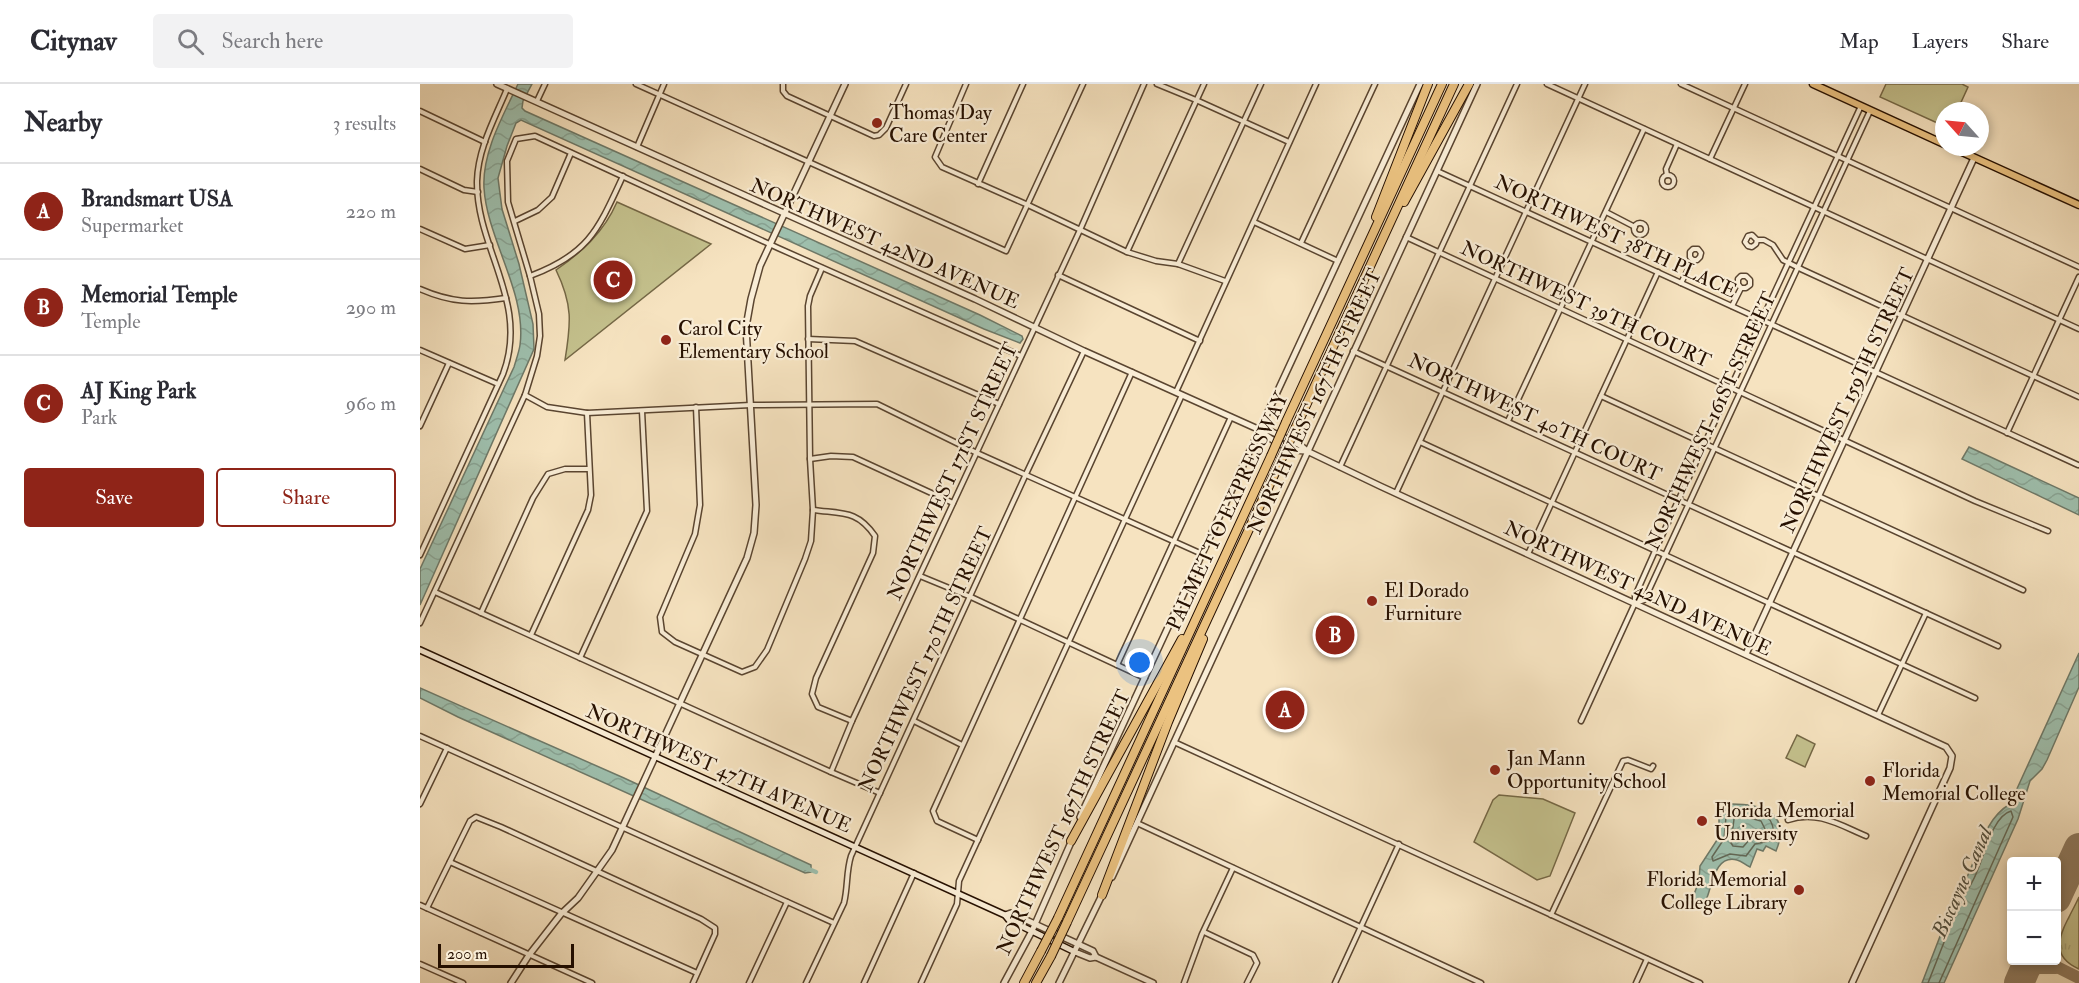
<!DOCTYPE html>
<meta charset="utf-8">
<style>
body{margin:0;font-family:"IM FELL Double Pica",serif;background:#f2f2f3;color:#2b2b33}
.controls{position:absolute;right:18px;bottom:18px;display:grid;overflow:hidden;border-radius:6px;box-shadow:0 3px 9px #0003}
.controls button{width:54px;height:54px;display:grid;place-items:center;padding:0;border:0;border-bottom:2px solid #e1e1e2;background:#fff;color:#2b2b33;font:30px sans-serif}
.compass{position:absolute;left:1515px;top:18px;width:54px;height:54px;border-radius:50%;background:#fff;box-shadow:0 3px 9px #0003;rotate:297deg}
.scale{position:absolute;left:18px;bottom:15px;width:136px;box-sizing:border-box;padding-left:6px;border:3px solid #261000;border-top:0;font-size:16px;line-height:21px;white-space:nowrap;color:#261000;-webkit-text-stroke:4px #f9edd6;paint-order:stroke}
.you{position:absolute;left:720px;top:579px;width:21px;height:21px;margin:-15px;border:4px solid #fff;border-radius:50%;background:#1a73e8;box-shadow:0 0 0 9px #1a73e833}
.badge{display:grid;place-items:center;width:39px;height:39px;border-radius:50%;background:#8f2418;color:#fff;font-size:20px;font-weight:700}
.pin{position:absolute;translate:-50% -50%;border:3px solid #fff;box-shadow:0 2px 6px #0006}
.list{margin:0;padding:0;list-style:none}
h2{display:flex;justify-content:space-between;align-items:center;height:78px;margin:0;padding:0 24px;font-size:26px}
h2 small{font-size:20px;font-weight:400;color:#7c7c81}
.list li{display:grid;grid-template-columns:39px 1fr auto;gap:18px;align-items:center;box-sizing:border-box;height:96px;padding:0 24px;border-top:2px solid #e1e1e2}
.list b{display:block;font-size:22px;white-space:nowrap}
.list p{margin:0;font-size:20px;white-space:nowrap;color:#7c7c81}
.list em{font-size:20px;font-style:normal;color:#7c7c81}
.actions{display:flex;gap:12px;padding:18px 24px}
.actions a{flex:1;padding:14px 0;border:2px solid #8f2418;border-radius:6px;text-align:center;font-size:21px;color:#8f2418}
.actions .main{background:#8f2418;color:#fff}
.icon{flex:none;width:33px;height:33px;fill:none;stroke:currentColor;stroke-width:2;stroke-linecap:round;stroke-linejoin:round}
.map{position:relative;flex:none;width:1659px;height:899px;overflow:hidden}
header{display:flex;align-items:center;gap:36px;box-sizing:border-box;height:84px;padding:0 30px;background:#fff;border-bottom:2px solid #e1e1e2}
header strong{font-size:28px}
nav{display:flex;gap:33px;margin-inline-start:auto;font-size:21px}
.search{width:420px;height:54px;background:#f2f2f3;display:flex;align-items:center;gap:15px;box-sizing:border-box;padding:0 21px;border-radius:6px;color:#7c7c81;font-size:22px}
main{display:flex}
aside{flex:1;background:#fff}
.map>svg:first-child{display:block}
.grass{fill:url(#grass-tufts);stroke:#756846;stroke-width:1.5}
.green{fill:#c4c18d;stroke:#756846;stroke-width:1.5}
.water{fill:url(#water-waves);stroke:#6e7968;stroke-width:1.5}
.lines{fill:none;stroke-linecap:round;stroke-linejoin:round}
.shore{stroke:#626856;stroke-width:1.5}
.canal{stroke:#9ebfad;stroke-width:4.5}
.taxiway{stroke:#8e7a60;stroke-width:12}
.runway{stroke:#8e7a60;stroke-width:30}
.minor-casing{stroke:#5a4530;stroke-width:7}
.tertiary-casing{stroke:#5a4530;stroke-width:8}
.secondary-casing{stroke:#261000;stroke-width:8}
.primary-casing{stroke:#261000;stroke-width:9}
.motorway-casing{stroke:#261000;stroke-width:10}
.minor{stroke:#f9edd6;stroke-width:4}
.tertiary{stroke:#f9edd6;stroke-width:5}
.secondary{stroke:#f9edd6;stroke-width:5}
.primary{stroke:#ebc280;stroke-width:6}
.motorway{stroke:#ebc280;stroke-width:8}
.motorway-bridge-casing{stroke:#261000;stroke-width:10;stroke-linecap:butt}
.motorway-bridge{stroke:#ebc280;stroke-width:8}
.poi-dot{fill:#8f2418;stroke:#f9edd6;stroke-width:2}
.labels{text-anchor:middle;stroke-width:4.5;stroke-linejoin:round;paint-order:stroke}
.poi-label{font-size:20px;fill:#261000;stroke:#f9edd6;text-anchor:start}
.street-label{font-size:20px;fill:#261000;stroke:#f9edd6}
.water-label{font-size:21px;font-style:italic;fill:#504d3d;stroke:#f9edd6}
</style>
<header>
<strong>Citynav</strong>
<div class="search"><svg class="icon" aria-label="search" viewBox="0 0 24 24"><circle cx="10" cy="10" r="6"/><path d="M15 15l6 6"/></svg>Search here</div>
<nav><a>Map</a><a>Layers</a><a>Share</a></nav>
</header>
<main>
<aside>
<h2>Nearby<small>3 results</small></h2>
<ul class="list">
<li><span class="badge">A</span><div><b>Brandsmart USA</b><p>Supermarket</p></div><em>220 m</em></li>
<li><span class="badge">B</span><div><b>Memorial Temple</b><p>Temple</p></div><em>290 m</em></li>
<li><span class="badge">C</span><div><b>AJ King Park</b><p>Park</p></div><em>960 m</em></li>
</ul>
<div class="actions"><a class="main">Save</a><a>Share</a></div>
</aside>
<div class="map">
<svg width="1659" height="899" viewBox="0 0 1659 899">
<defs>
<pattern id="grass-tufts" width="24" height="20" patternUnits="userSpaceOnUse" patternTransform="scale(1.5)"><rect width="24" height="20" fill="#c4c18d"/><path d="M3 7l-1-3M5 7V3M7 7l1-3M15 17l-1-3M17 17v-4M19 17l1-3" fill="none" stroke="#a8a578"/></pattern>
<pattern id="water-waves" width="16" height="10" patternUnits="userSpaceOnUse" patternTransform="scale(1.5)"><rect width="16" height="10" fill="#9ebfad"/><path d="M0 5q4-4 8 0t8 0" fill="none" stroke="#88a393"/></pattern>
</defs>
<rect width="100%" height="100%" fill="#f6e3c0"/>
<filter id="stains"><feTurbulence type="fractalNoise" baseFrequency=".00333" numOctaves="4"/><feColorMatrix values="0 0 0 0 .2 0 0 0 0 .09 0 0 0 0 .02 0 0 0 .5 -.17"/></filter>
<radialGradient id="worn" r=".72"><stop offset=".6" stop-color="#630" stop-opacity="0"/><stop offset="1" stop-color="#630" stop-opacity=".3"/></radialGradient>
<path class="grass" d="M1659,813v72c-37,-16 -12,-45 0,-72z"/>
<g class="green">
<path d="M1466,0h76l6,3 -11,24h-13v15l-64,-29z"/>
<path d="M197,118l94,42 -146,116c6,-37 8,-55 -9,-90 26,-18 48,-38 61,-68z"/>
<path d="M1377,651l18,9 -10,23 -19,-9z"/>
<path d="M1079,711l44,4 32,14 -25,63 -13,4 -63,-38 19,-42z"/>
</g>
<g class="water">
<path d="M98,0h14l-9,17 -1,7 3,3 455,204 42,21 1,3 -3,4 -36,-14 -463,-209 -5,3 -9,23 -9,32 4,31 17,55 14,60 1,25 -114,256v-36l94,-202c2,-7 5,-15 6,-22 7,-52 -33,-106 -36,-157 -2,-36 19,-72 34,-104z"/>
<path d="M1549,363l110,51v17l-117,-56z"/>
<path d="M1659,569v34l-32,73 -5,9 -12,12 -12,38 -74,164h-22l34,-88c22,-27 22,-72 54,-91z"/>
<path d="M0,604l204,90 187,87v7l-6,1 -347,-156 -38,-19z"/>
<path d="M1306,720c31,-1 67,6 50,47l-10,-5 -3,5 -6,-2 -7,18c-5,-2 -8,-6 -13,-7 -23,-6 -25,28 -31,40l-11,7 -5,-2 9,-24 1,-15 19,-29v-20z"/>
</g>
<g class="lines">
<g class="shore">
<path d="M1322,725c22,2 33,7 32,31l-19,4 -9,12 -16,-2 -17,7 -1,-4 12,-18 2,-22 3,-6z"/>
<path d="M1316,733l14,1 11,3 5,10 -16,8 -7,8 -10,-1 -2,-3 3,-24z"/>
<path d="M1508,899l33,-84c8,-10 13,-19 17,-30 7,-16 15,-53 33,-58l2,6 -74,166"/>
</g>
<path class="canal" d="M386,784l10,4"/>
<g class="taxiway">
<path d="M1631,880l28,14"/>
<path d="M1601,894l17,-10h18"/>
</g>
<g class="runway">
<path d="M1636,814l23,-50"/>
<path d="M1599,899l10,-23"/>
</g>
<defs>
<g id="minor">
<path d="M216,0l370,167 77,-167"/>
<path d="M363,0v7l4,5 87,40 5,-1 7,-7 20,-44"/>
<path d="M546,0l-31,73 7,10 86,38 99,47 29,9 22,3 47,17"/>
<path d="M737,0l39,16 93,42"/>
<path d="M1127,0l532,245"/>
<path d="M1261,0l398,183"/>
<path d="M117,17l8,-17"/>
<path d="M0,27l65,31"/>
<path d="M217,63l27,-63"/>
<path d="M1290,75l35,-75"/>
<path d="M0,85l44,21 14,2"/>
<path d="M1017,87l641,294"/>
<path d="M1247,91l-1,-6 11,-25"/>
<circle cx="1248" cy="97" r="6"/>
<path d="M558,100l45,-100"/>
<path d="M1186,128l29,15"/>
<path d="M95,137l23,-11 14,-13 19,-44"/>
<path d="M834,138l84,39"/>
<circle cx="1220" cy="145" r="6"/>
<path d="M0,145l45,20 25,-4"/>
<path d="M986,153l569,264 73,30"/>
<path d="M1337,156l-1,4 -4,3 -4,-1 -3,-4 3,-6 4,-1 5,5h7l9,5 10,15 20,10 276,127"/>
<path d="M881,159l74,-159"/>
<path d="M707,168l77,-168"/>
<path d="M758,180l83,-180"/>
<path d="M638,191l142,66"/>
<path d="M110,192c59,-22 68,-46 93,-100"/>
<path d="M1261,199l12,-23h4l3,-3 1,-4 -3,-4h-5l-3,3v5l3,3"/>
<path d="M0,205c32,14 52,14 86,9"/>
<path d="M1312,222l9,-18h5l4,-3v-5l-4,-4h-5l-3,3v5l3,4"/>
<path d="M388,255l47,2 144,63"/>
<path d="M0,266l78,34"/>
<path d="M933,267l645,295"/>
<path d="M756,308l140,-308"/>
<path d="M105,311l22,12 40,6 164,-8 126,-1 100,49 225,101"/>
<path d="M1181,312l422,194"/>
<path d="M276,323l4,98 -5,29 -35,83 2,15 13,10 67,30 13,-5 12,-17 38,-91 6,-18 2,-31 -3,-51 -2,-153 2,-10 12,-28"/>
<path d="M1088,337l136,-292"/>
<path d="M0,342l29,-63"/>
<path d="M1587,349l72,-156"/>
<path d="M1000,358l555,256"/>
<path d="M390,375l21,-3 22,1 100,46"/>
<path d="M920,383l177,-383"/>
<path d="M976,409l189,-409"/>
<path d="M393,426c30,4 44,0 62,26l-2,17 -57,125 -4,16 6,13 34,14"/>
<path d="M1108,470l130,-282"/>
<path d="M0,471l83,-181c27,-72 -27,-125 -26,-193 1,-33 18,-63 30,-92"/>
<path d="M500,492l51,21 174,81"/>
<path d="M15,508l396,180 49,21"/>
<path d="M1215,519l9,-3 5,-10 221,-479"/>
<path d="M61,529l52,-115 15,-24 17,-5h24"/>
<path d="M0,539l105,-228 12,-39 3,-20 -1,-22 -9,-38 -22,-74 -1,-41 9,-22 19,-3 243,112 243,108"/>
<path d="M111,551l57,-125 3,-15 -4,-82"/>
<path d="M160,574l67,-147 -5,-100"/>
<path d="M697,581l114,-248"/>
<path d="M1458,631l48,-102"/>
<path d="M494,637l48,24"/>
<path d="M1161,637l54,-118v-7l24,-54 202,-436"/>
<path d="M0,652l414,187"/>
<path d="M754,658l526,241"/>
<path d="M411,688l21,-51 228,-491 64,-146"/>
<path d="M0,720l27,-56"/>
<path d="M1368,736c29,-10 52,5 78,16"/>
<path d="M717,739l344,160"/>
<path d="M558,756l-41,-19 -4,-10 199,-439"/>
<path d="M30,778l247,111"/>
<path d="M0,821l172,78"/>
<path d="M7,824l43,-87 6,-4 25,10 200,92 14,9v6l-22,49"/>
<path d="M1131,831l72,-154 5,-1 23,9 2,-3"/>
<path d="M784,848l49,23 4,8 -10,20"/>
<path d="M0,880l43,19"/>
<path d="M329,899l38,-81"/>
<path d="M386,899l38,-80c4,-16 2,-31 7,-47l175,-382 58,-123"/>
<path d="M444,899l50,-110"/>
<path d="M501,899l36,-79 2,-23 223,-486"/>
<path d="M764,899l18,-49 31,-66"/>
<path d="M915,899l64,-139"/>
<path d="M1216,899l11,-24"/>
</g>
<g id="tertiary">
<path d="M77,0l478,215 109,52 147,66 29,13 10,1 30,14 7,6 73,35 566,261 6,9 -2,12 -98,215"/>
<path d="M840,346c11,11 31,21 46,21"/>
<path d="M1326,570l228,-496"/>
<path d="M660,733l340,-733"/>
<path d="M692,793l365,-793"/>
<path d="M585,831l6,-2 82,38 3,6"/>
<path d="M655,868l15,6 6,-1 57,26"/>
<path d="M91,899l18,-28 32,-41 17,-16 34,-48 135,-292 7,-25 2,-28 -10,-178 5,-28 9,-33 85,-182"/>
<path d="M584,899l28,-52 40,-91"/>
<path d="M639,899l44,-90"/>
</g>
<path id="secondary" d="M0,566l585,265 4,5 66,32"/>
<g id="primary">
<path d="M1393,0l131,60"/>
<path d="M1531,63l128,58"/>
</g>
<g id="motorway">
<path d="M984,118l65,-118"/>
<path d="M956,133l52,-133"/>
<path d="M866,338l156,-338"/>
<path d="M876,343l158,-343"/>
<path d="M651,757l111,-202"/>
<path d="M682,811l66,-173 35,-83"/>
<path d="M638,834l213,-462"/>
<path d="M647,838l214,-462"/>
<path d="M604,899l17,-32"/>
<path d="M616,899l15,-27"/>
</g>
</defs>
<use href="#minor" class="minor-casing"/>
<use href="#tertiary" class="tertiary-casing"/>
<use href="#secondary" class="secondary-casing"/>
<use href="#primary" class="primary-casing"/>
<use href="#motorway" class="motorway-casing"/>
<use href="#minor" class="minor"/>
<use href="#tertiary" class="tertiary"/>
<use href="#secondary" class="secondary"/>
<use href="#primary" class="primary"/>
<use href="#motorway" class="motorway"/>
<defs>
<g id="motorway-bridge">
<path d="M851,372l15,-34"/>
<path d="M861,376l15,-33"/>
<path d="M621,867l17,-33"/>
<path d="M631,872l16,-34"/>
</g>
</defs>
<use href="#motorway-bridge" class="motorway-bridge-casing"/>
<use href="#motorway-bridge" class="motorway-bridge"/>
</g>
<g class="poi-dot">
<circle cx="457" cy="39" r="6"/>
<circle cx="246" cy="256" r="6"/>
<circle cx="952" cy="517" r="6"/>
<circle cx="1075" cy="686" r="6"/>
<circle cx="1450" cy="697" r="6"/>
<circle cx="1282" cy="737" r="6"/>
<circle cx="1379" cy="806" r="6"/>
</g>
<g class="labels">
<g class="poi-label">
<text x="469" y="35">Thomas Day<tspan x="469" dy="23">Care Center</tspan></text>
<text x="258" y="251">Carol City<tspan x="258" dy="23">Elementary School</tspan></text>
<text x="964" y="513">El Dorado<tspan x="964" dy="23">Furniture</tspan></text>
<text x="1087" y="681">Jan Mann<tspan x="1087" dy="23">Opportunity School</tspan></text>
<text x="1462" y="693">Florida<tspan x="1462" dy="23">Memorial College</tspan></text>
<text x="1294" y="733">Florida Memorial<tspan x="1294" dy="23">University</tspan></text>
<text x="1367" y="802" text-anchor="end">Florida Memorial<tspan x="1367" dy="23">College Library</tspan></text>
</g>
<g class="street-label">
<text transform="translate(1196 152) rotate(25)" y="7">NORTHWEST 38TH PLACE</text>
<text transform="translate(465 159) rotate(24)" y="7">NORTHWEST 42ND AVENUE</text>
<text transform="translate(1166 220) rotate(25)" y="7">NORTHWEST 39TH COURT</text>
<text transform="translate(1427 316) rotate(-65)" y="7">NORTHWEST 159TH STREET</text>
<text transform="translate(894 317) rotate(-65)" y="7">NORTHWEST 167TH STREET</text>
<text transform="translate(1115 333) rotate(25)" y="7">NORTHWEST 40TH COURT</text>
<text transform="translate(1290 337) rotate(-65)" y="7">NORTHWEST 161ST STREET</text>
<text transform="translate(532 387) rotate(-65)" y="7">NORTHWEST 171ST STREET</text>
<text transform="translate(807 427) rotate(-65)" y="7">PALMETTO EXPRESSWAY</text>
<text transform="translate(1218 504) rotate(25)" y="7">NORTHWEST 42ND AVENUE</text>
<text transform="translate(505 575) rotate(-65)" y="7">NORTHWEST 170TH STREET</text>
<text transform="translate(299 684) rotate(24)" y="7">NORTHWEST 47TH AVENUE</text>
<text transform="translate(643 738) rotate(-65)" y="7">NORTHWEST 167TH STREET</text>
</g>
<g class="water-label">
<text transform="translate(1542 798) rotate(-66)" y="7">Biscayne Canal</text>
</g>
</g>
<rect width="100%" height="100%" filter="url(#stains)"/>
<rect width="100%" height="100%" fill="url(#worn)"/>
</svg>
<div class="controls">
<button>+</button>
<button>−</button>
</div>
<svg class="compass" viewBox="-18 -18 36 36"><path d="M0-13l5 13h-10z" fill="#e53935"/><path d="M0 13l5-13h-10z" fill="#7c7c81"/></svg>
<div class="scale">200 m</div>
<div class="you"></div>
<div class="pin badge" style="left:865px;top:626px">A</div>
<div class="pin badge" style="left:915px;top:551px">B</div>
<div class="pin badge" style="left:193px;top:196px">C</div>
</div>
</main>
